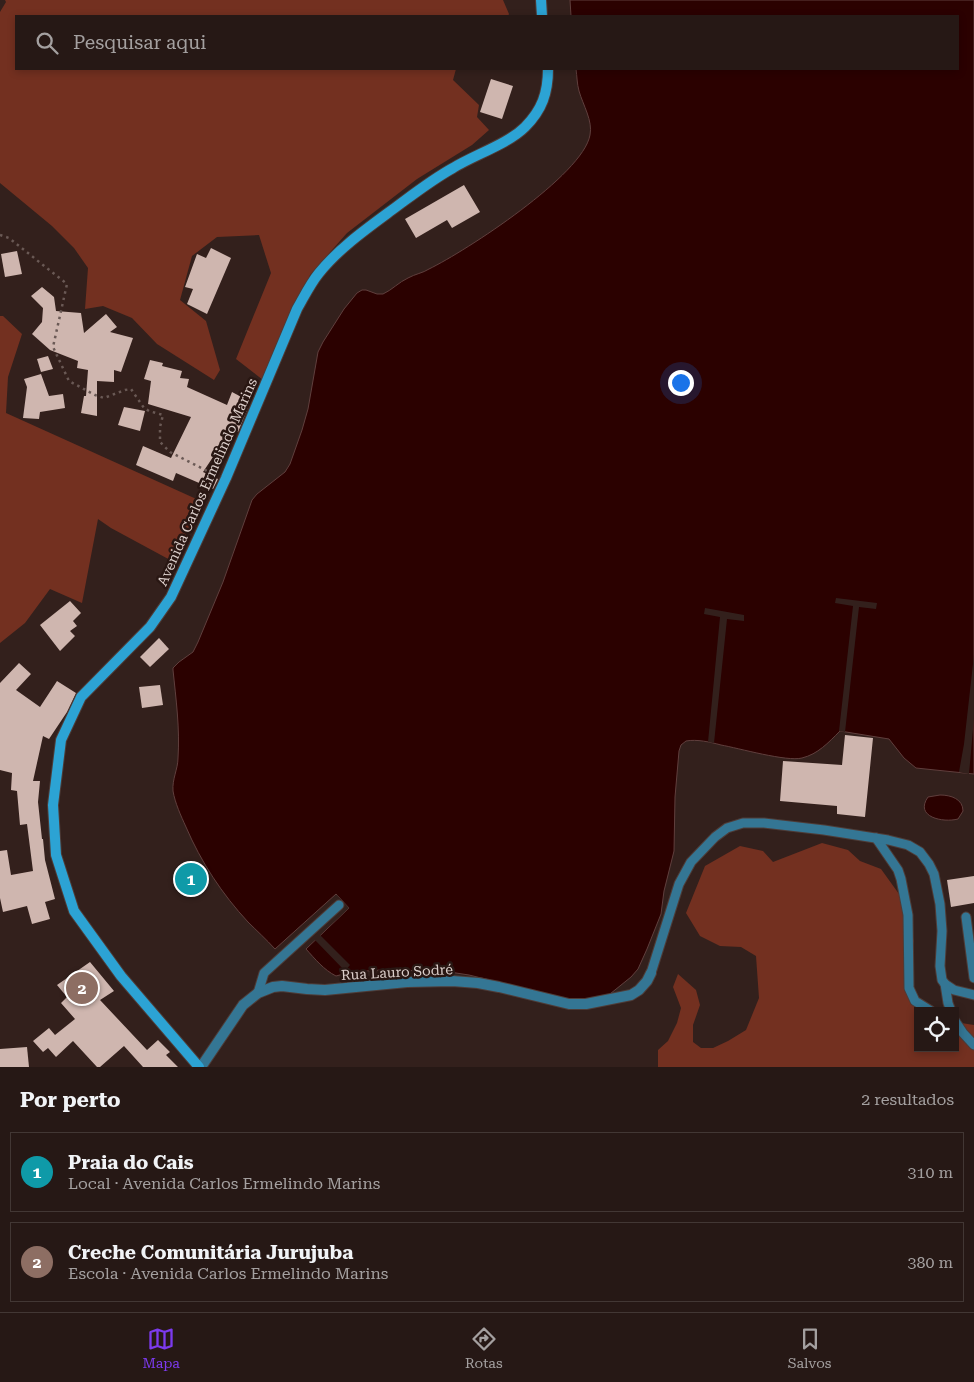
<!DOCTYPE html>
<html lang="pt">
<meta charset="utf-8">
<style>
body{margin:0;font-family:"Roboto Serif",serif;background:#322522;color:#f1f3f6}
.controls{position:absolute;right:15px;bottom:15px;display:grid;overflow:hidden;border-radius:0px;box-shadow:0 2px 8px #0003}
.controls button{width:45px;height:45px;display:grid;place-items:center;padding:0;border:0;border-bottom:1px solid #423734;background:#261815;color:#f1f3f6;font:25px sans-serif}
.you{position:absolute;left:680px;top:382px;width:18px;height:18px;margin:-12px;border:4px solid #fff;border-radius:50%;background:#1a73e8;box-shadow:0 0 0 8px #1a73e833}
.badge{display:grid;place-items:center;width:32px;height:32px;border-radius:50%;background:#7c3aed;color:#fff;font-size:16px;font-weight:700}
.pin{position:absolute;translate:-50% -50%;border:2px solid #fff;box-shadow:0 1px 5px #0006}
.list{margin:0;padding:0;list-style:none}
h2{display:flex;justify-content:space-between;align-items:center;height:65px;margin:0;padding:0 20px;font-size:21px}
h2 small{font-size:16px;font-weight:400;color:#a4a0a0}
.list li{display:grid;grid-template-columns:32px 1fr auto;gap:15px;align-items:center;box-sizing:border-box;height:80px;margin:0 10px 10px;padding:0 10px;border:1px solid #423734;border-radius:0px}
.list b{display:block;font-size:19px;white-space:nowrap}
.list p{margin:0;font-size:16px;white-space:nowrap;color:#a4a0a0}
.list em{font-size:16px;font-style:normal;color:#a4a0a0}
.icon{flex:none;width:28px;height:28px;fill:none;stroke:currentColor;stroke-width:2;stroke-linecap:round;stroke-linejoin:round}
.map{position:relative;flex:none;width:974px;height:1067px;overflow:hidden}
.search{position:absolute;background:#261815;box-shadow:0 2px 8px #0003;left:15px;right:15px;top:15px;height:55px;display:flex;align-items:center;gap:12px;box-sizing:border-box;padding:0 18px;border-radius:0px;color:#a4a0a0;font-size:19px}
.sheet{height:245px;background:#261815}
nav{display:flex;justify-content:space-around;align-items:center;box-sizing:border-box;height:70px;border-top:1px solid #423734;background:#261815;font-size:14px;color:#a4a0a0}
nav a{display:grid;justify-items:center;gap:2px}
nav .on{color:#7c3aed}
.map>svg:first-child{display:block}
.green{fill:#733020}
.water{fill:#2b0100;stroke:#603f3d}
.pier{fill:#33201c}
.building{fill:#cfb6af}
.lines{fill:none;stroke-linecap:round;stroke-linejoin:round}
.lane-casing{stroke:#4e3c38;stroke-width:11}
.street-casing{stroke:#4e3c38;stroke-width:12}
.secondary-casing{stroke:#4e3c38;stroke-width:12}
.path{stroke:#6a5955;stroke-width:2.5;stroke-dasharray:2.5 4;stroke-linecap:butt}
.lane{stroke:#347694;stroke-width:9}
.street{stroke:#347694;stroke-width:10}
.secondary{stroke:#2ca3d4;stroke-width:10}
.labels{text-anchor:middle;stroke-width:5;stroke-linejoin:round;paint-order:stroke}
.street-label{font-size:14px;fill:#dccfcb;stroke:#291713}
</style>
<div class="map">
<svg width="974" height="1067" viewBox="0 0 974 1067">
<rect width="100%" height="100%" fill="#33201c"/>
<g class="green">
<path d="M5,0h498l6,14 -1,2h-492v53h440l-3,11 26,25 -2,12 12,13 -17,15 -55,34 -70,54 -37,42 -47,105 -27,-21 35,-86 -12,-38 -42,2 -25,19 -12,44 26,21 14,49 -6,10 -57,-36 -25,-26 -29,-12 -18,3 3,-41 -14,-20 -22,-22 -52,-43v-171l6,-10z"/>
<path d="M0,316h3l19,18 -14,43 -2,36 197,89 -31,59 -61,-33 -13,-9 -16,84 -32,-14 -25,34 -25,20z"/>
<path d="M822,843l26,7 12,11 21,8 18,25 15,47 -6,19 -1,20 19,31h-8v37h37v-26l19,3v42h-316v-17l10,-9 9,-18 4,-15 -8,-21 5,-13 18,16 4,15 -7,20v17l8,6h12l15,-7 18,-11 13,-32 -3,-42 -15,-9 -21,-1 -20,-10 -14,-23 19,-47 35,-20 23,5 10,11z"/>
</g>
<g class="water">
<path d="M570,0h404v774l-58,-6 -12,-10 -15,-19 -49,-8c-12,12 -22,23 -38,27 -15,4 -64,-10 -81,-13 -11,-3 -24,-6 -35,-4l-5,4 -2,6 -4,46 -1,54 -10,40 -3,23 -14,35 -9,20 -7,8 -26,21 -25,4 -111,-27 -26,-4 -62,-1 -30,2 -15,4c-12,-6 -21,-17 -30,-27l43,-41 -13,-14 -61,55c-9,-10 -18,-18 -27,-27 -26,-28 -47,-60 -62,-95 -5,-11 -11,-24 -13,-36 -1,-12 5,-22 5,-33 2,-29 -2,-59 -5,-88v-2l6,-6 14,-10 5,-10 25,-60 29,-82 5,-6 28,-22 5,-8 12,-34 6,-21 10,-57 5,-10 21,-33 13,-16 5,-3h4l11,4h6c9,-4 16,-12 25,-16 7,-4 15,-5 21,-9 37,-18 154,-94 161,-134 3,-14 -7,-30 -11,-44 -2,-7 -2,-15 -3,-22h382v-53h-387z"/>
<path d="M940,795c11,0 23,4 23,16l-5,8c-15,4 -44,-2 -30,-22z"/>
</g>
<g class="pier">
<path d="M836,598l41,5 -1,6 -17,-2 -14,125 -6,-1 14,-125 -18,-3z"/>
<path d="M705,608l39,7v6l-17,-2 -13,124 -6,-1 12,-125 -16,-3z"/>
<path d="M974,655v63l-5,56 -10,-2 5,-28z"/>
<path d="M337,895l12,13 -29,27 30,30 -5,6 -30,-31 -12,10 1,-3 42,-39 -10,-11 -45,41z"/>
</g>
<g class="building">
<path d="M491,79l22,7 -11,33 -22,-7z"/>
<path d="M464,185l16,27 -28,16 -5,-8 -31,18 -11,-19z"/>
<path d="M211,248l20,10 -24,56 -20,-10 6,-15 -8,-2 12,-33 9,4z"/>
<path d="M17,251l5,23 -17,3 -4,-23z"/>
<path d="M42,287l12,10 2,14 25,2 3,20 22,-19 11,13 -7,5 23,6 -12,34 -7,-2v12l-17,-1v35l-16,-3 3,-17h2l2,-26 -11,-2 1,-7 -28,-11 -18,-16 10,-12 1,-14 -12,-12z"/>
<path d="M48,356l5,13 -12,3 -4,-13z"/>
<path d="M150,360l13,3 -1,3 20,5 -2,7 9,1 -2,8 40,18 5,-13 17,9 -2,9 -9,22 -10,-5 -10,28 -3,-1 -12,18 15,7 -5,10 -37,-16 -3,8 -37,-16 7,-19 28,12 20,-41 -43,-13 3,-23 -7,-2z"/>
<path d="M41,374l8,22 14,-2 2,14 -25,4 -1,7 -16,-1 4,-31 -3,-8z"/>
<path d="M124,407l21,4 -5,20 -22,-6z"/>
<path d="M70,601l11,12 -8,8 4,5 -7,5 5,5 -15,15 -20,-26z"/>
<path d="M159,638l10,11 -19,18 -10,-10z"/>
<path d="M19,663l12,11 -15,16 24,17 17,-26 19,12 -9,19 -18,27 -6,-3 -10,45h7l-2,21 4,37h1l2,21 10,39 -10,3 5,17 -18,5 -5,-18 -24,6 -3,-14v-47l7,-1 4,25 22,-4 -6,-47 -7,1 -3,-34 -6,-1 1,-17 -12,-3v-87z"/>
<path d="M160,685l3,20 -21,3 -3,-21z"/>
<path d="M845,735l28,3 -8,79 -28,-3v-8l-57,-5 3,-40 59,4z"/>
<path d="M974,876v27l-23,4 -4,-27z"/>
<path d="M90,962l24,29 -14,9 47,50 11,-10 12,12 -4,3 12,12h-35l-19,-21 -24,21h-3l-24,-26 -17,16 -8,-9 -5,4 -10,-11 16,-13 6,7 20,-16 -14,-16 6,-6 -10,-12z"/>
<path d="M27,1047l2,20h-29v-18z"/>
</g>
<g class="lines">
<defs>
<g id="lane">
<path d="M876,838l22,32 3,9 7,36 1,73 6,13 16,10"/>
<path d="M966,917l8,61"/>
<path d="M651,973l28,-89 12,-22 24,-25 12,-9 16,-5h21l60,7 64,10 20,5 12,7 9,12 5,10 6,30 2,27 -2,35 2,14 3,4 9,6 20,5"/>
<path d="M945,984l3,19 3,8"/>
<path d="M258,993l6,-20 75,-68"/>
<path d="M955,1021l8,12 11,12"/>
</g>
<path id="street" d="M201,1067l42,-62 15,-12 15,-6 9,-1 25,3 18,1 82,-8 45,-1 26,2 21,4 70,17h17l45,-9 8,-5 8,-9 4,-8"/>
<g id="secondary">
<path d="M541,0l1,16"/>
<path d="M199,1067l-78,-91 -47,-65 -18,-56 -3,-50 8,-65 20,-43 69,-70 21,-30 55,-119 71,-169c7,-12 13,-25 22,-36 21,-26 50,-46 77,-66 19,-14 37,-28 57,-39 21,-13 55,-24 72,-41 17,-17 23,-34 23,-58"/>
</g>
</defs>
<use href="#lane" class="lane-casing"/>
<use href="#street" class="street-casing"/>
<use href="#secondary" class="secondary-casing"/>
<path class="path" d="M0,235l9,3 58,46 -14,63 16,34 26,14 9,3 21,-8 6,-1 13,19 5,3 14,4 -3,12v15l10,10 45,23"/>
<use href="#lane" class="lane"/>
<use href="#street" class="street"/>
<use href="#secondary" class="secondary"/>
</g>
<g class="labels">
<g class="street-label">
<text transform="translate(207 482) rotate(-66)" y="5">Avenida Carlos Ermelindo Marins</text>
<text transform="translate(397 972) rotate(-3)" y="5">Rua Lauro Sodré</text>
</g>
</g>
</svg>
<div class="controls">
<button><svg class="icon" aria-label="locate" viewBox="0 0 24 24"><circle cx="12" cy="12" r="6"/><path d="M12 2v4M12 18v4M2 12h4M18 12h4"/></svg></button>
</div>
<div class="you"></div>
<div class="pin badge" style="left:191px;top:879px;background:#0f9aa8">1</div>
<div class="pin badge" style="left:82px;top:988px;background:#8d6e63">2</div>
<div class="search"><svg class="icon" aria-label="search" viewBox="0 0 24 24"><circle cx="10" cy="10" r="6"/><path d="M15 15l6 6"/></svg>Pesquisar aqui</div>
</div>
<section class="sheet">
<h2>Por perto<small>2 resultados</small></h2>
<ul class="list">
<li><span class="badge" style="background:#0f9aa8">1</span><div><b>Praia do Cais</b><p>Local · Avenida Carlos Ermelindo Marins</p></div><em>310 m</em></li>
<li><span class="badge" style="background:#8d6e63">2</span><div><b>Creche Comunitária Jurujuba</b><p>Escola · Avenida Carlos Ermelindo Marins</p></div><em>380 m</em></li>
</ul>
</section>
<nav>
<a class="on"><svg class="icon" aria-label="map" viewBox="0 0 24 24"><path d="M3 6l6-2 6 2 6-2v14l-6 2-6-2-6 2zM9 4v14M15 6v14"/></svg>Mapa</a>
<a><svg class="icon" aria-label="directions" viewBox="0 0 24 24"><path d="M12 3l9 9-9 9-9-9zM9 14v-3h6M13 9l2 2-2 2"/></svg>Rotas</a>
<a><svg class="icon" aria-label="saved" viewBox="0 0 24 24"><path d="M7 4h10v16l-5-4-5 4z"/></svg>Salvos</a>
</nav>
